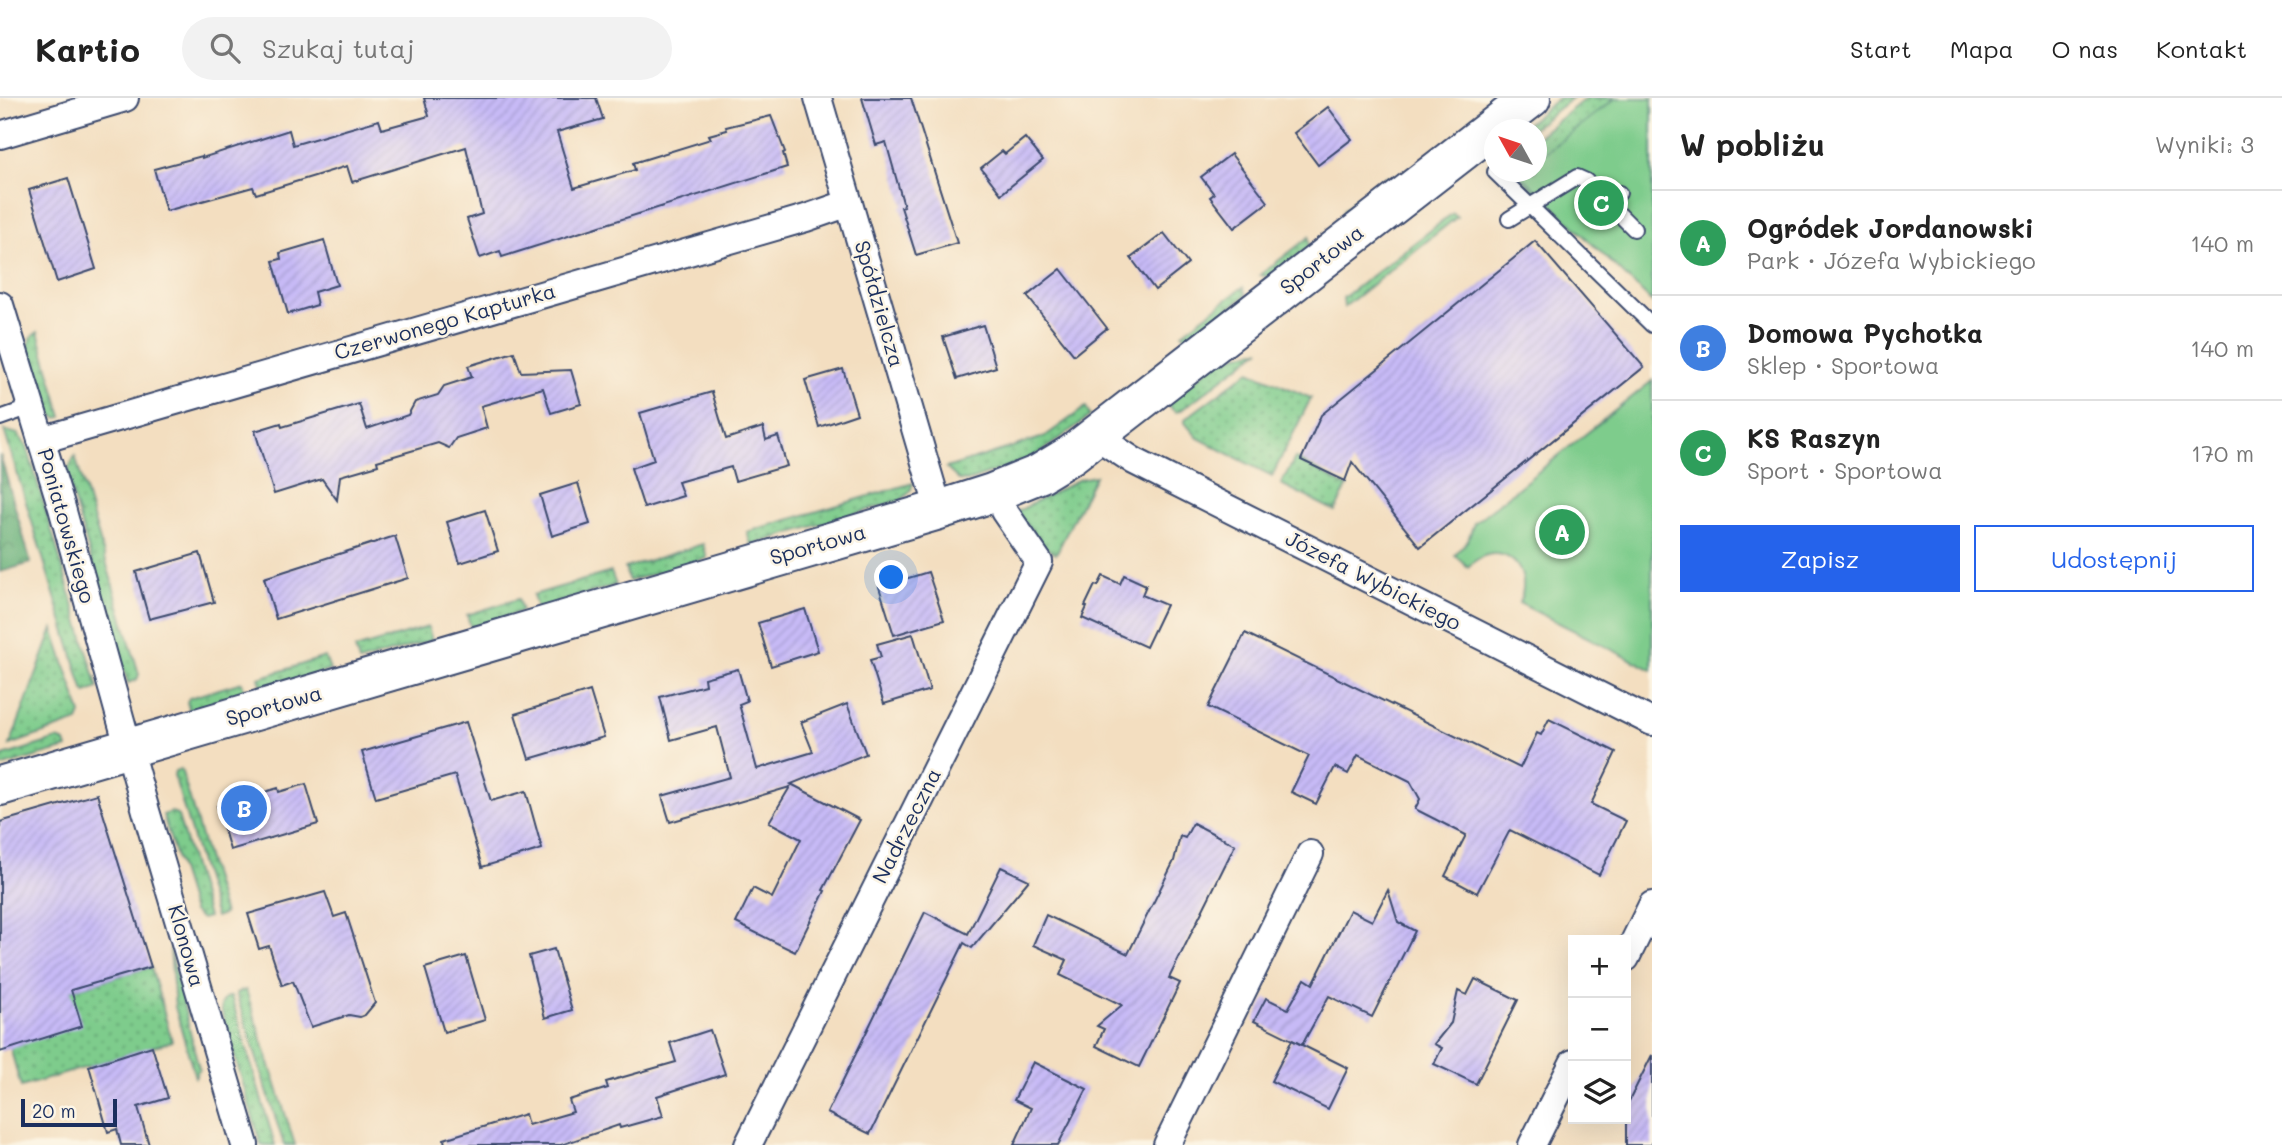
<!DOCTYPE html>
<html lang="pl">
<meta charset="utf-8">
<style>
body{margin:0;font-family:Mali,sans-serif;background:#f2f2f2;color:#222}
.controls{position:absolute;right:21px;bottom:21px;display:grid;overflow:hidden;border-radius:0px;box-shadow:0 7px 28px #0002}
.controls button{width:63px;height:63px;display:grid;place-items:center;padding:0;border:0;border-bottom:2px solid #e0e0e0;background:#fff;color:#222;font:35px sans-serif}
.compass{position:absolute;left:1484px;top:21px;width:63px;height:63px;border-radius:50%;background:#fff;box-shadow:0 7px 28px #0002;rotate:310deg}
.scale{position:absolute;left:21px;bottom:18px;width:96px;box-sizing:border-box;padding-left:7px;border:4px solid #1b2f5e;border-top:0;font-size:19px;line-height:24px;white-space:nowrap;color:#1b2f5e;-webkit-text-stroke:5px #fcf5e5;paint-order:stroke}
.you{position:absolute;left:892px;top:480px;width:24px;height:24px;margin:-18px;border:5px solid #fff;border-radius:50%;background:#1a73e8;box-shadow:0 0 0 10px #1a73e833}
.badge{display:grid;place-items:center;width:46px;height:46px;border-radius:50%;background:#2563eb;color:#fff;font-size:23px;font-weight:700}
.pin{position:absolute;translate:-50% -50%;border:4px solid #fff;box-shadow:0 2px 7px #0006}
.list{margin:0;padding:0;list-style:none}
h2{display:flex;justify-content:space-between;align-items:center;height:91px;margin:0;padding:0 28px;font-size:30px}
h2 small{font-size:23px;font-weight:400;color:#767676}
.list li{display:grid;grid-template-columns:46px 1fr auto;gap:21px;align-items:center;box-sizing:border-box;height:105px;padding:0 28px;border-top:2px solid #e0e0e0}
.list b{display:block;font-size:26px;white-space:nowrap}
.list p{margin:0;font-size:23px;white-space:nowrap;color:#767676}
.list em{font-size:23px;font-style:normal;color:#767676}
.actions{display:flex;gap:14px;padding:21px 28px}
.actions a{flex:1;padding:16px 0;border:2px solid #2563eb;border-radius:0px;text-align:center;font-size:24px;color:#2563eb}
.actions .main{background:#2563eb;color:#fff}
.icon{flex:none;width:38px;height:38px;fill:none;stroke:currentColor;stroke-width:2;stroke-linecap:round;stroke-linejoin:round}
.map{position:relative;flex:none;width:1652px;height:1047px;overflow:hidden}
header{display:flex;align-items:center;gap:42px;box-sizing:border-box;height:98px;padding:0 35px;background:#fff;border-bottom:2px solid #e0e0e0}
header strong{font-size:33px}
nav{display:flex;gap:38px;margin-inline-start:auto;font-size:24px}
.search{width:490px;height:63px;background:#f2f2f2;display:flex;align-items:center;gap:18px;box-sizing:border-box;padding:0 24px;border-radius:38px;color:#767676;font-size:26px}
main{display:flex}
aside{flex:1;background:#fff}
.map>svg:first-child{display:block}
.grass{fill:url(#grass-dots);stroke:#4c7e75;stroke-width:2}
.forest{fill:url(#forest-crowns);stroke:#40706b;stroke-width:2}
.green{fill:#7ecc8c;stroke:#4c7e75;stroke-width:2}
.building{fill:url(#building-hatch)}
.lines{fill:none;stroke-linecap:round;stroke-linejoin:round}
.lane-casing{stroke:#3b496d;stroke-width:18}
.street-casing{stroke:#3b496d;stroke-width:30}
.secondary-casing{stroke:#3b496d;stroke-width:42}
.lane{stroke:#fff;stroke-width:14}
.street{stroke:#fff;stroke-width:26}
.secondary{stroke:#fff;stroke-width:38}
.labels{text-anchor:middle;stroke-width:5;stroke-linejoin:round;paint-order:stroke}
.street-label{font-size:21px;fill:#1b2f5e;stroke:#fcf5e5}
</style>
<header>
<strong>Kartio</strong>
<div class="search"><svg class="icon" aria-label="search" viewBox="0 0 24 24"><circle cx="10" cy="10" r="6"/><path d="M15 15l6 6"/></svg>Szukaj tutaj</div>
<nav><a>Start</a><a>Mapa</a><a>O nas</a><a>Kontakt</a></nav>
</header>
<main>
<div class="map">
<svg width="1652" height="1047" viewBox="0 0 1652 1047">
<defs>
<pattern id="grass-dots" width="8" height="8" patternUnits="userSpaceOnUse" patternTransform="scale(1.75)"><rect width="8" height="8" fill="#7ecc8c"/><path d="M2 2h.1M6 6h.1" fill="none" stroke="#66a676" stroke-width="1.8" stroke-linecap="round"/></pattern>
<pattern id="forest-crowns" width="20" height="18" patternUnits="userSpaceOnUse" patternTransform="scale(1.75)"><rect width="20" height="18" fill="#66b078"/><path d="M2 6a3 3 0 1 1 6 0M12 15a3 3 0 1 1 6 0" fill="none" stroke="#539066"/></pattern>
<pattern id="building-hatch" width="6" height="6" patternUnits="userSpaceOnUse" patternTransform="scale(1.75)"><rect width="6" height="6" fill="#c7baf6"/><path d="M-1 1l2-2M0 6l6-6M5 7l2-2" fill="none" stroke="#aaa0d5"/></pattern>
</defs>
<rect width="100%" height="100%" fill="#fcf5e5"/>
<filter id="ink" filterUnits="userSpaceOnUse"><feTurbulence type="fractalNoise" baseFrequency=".0143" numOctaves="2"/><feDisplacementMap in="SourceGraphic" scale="14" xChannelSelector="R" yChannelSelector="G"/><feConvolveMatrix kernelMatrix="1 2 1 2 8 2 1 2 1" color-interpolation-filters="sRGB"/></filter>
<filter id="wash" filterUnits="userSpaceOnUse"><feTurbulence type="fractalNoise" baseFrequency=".00686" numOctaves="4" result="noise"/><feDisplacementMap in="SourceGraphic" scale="28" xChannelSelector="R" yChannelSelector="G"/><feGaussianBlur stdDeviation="1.57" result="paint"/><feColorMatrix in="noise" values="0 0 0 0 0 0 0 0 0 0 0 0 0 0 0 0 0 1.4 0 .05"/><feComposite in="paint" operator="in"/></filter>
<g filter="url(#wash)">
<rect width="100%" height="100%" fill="#f3dec0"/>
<g class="grass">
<path d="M1559,0h13l-40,31 -13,1z"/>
<path d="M1586,0h66l-118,90 4,8 -24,-24h22l1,-35z"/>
<path d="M1387,78l5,7 -44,33 -5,-6z"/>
<path d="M1453,115l4,4 -113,90 -1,-9z"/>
<path d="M1309,139v10l-40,30 -9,-2z"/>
<path d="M1243,189l3,8 -57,45 -7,-7z"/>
<path d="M38,234l24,85 -5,1 -7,-5 -22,-66 3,-10z"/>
<path d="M1261,251l-81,62 -5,1 -9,-9 54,-43z"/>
<path d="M1249,273l62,27 -39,78 -74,-38 -13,-15v-4z"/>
<path d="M1086,309l4,9 -50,37 -14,7 -58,21 -9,-1 -13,-12 98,-31z"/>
<path d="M4,332l14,4 9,13 71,241 -12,5 -3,-4z"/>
<path d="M75,358l64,218 -2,6 -9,3 -61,-206 2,-10z"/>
<path d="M1295,360l52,29 -12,24 -54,-27z"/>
<path d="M1095,378l-39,78 -12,-8 -28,-34 64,-33z"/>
<path d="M913,385l-3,9 -9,8 -150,45 -4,-13z"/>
<path d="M703,446l4,14 -78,23 -4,-13z"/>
<path d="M611,474l5,13 -79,24 -4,-14z"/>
<path d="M518,501l4,12 -51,17 -4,-13z"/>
<path d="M428,529l4,13 -73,22 -4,-13z"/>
<path d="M53,531l28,85 -3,7 -68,24z"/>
<path d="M325,559l5,13 -67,21 -4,-13z"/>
<path d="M242,584l5,16 -57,14 -3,-10 2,-4z"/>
<path d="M57,641l8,3 2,6 -67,19v-10z"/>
<path d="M181,671l43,145 -8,3 -42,-142 1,-4z"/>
<path d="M172,714l6,4 30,101 -7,2 -8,-7 -30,-97z"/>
<path d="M170,851l29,120 -4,8 -20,-70z"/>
<path d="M151,869l21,74 -151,46 -21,-77z"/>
<path d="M246,892l49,155h-11l-48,-152z"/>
<path d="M231,898l44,149h-14l-39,-133 -1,-6 4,-8z"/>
</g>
<path class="forest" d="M0,357l31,108 -31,9z"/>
<g class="green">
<path d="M1616,0h36v204l-133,-129 17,-1 1,-13z"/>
<path d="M1652,283v289l-133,-67c17,-38 -22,-67 -51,-36l-13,-12 13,-15 6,-17z"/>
</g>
<g id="blocks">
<g class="building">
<path d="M424,0h172l7,21 -46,13 17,56 61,-18 -2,-7 78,-24 -2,-4 18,-5 -1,-3 45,-11 14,36 -2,1 4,14 -285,90 -2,-6 -20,7 -13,-39 15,-5 -16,-67 -114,35 -5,-16 -91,28 -3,-7 -87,24 -12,-42 48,-13v2l87,-28 4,15 86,-25 3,9 47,-13z"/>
<path d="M862,0h49l46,145 -41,12 -15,-48 3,-1 -18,-64 -10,3z"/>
<path d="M1328,9l24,32 -34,26 -24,-32z"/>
<path d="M1025,40l18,22 -42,34 -20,-26 21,-17 3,3z"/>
<path d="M1231,56l37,48 -34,26 -24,-31 4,-3 -13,-17z"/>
<path d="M68,80l28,91 -39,13 -28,-92z"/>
<path d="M1164,135l24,31 -33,26 -24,-32z"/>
<path d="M324,142l13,45 -23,7 3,13 -29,9 -15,-53 8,-2 -1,-6z"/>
<path d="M1535,143l109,126 -224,180 -68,-85 -7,19 -44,-21 20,-45z"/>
<path d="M1061,171l46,59 -33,27 -47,-59z"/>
<path d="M983,227l13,42 -39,12 -14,-42z"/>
<path d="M514,254l7,20 50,-2 10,34 -30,9 -8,-25 -62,18 6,22 -31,10 -7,10 -11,-5 -61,18 1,4 -38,11 -3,24 -15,-21 -48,15 -19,-63 26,-8 1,4 77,-23 8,25 41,-14 7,-13 23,-7 6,-9 28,-9 -4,-11z"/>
<path d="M843,271l14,45 -38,13 -14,-47z"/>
<path d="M712,294l14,47 37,-12 3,13 12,-4 9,30 -52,15 -4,-14 -53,15 5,14 -39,12 -13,-40 23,-8 -14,-47z"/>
<path d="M578,385l12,41 -38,12 -12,-41z"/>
<path d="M485,412l13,41 -38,12 -13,-41z"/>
<path d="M395,438l13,42 -132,41 -12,-41z"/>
<path d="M200,455l14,49 -65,17 -13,-47z"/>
<path d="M928,474l16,48 -50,15 -15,-48z"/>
<path d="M1124,477l22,10 -4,10 24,10 -20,42 -64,-29 5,-11 -2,-1 10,-21 3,1 5,-10 17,8z"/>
<path d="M805,511l13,42 -47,15 -13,-43z"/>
<path d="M1245,535l275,135 17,-35 4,2 8,-16 67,33 -25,52 35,17 -27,54 -89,-45 -33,63 -32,-17 21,-41 -51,-26 5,-10 -10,-18 -52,-26 -10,19 -13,-7 -19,37 -25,-12 18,-36 -101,-49z"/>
<path d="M913,536l17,56 -46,14 -14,-44 11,-3 -4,-13z"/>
<path d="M738,571l9,32 -8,3 18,65 56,-17 -12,-30 46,-18 19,50 -75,30 69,36 -37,70 2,1 -30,61 -59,-29 17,-35 19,10 29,-59 -32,-17 21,-35 -120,35 -8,-26 68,-19 -13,-50 -46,13 -11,-43 45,-12 -1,-7z"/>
<path d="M590,593l14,46 -75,22 -14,-45z"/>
<path d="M466,624l25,79 35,-10 16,58 -60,18 -27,-92 -79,23 -14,-46z"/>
<path d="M306,686l12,40 -88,26 -13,-44 61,-18 1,4z"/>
<path d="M97,696l54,173 -80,23 11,36 -82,26v-230z"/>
<path d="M1193,725l42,22 -66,133 11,5 -41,84 -43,-21 8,-17 -7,-3 25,-21 -62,-30 7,-15 -34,-15 13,-30 82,39 46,-93 6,-25 5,2z"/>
<path d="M1001,769l28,13 -57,68 -8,-5 -94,191 -43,-21 98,-201 43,22z"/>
<path d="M1388,792l10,32 17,9 -43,86 -43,-21 -27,49 -48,-24 12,-23 22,11 17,-30 8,5 37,-74 22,11z"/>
<path d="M325,794l9,25 12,-4 29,90 -10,12 -5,2 -11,-2 -38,12 -18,-46 -11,4 -13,-39 -10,3 -11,-35z"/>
<path d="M554,851l18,61 -27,8 -16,-62z"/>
<path d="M466,858l19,64 -41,12 -19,-64z"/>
<path d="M1475,881l43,21 -42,84 -42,-20 8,-16 -8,-4 17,-21 7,-32 9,4z"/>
<path d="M710,932l15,44 -68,22 6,20 -43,12 -1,-3 -58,20h-116l-1,-6 81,-25 3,11 45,-13 -4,-12 39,-12 -2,-6 70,-20 -6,-19z"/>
<path d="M1292,942l56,28 -20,41 -57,-28z"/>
<path d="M152,948l16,52 -30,9 11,38h-28l-4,-16 -9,3 -19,-66z"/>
<path d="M1652,957v90h-26v-38z"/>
<path d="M1033,964l54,27 -29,56h-44l17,-37 -17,-8z"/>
</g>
</g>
</g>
<g filter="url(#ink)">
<use href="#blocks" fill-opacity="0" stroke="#3b496d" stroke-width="2"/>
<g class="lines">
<defs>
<g id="lane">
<path d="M1495,74l35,34 -21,13"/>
<path d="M1607,105l12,-10"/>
<path d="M1634,131l-48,-48 -9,-4 -47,29 122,119"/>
<path d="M0,320l31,-11"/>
</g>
<g id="street">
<path d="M818,0l121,412"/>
<path d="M0,37l125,-37"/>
<path d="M0,207l62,203 84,303 99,334"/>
<path d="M1096,338l38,25 518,261"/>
<path d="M41,342l765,-222 43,-15"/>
<path d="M1626,860l26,-53"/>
<path d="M748,1047l291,-583 -35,-51"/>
<path d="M1167,1047l143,-291"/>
<path d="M1532,1047l41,-82"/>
</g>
<path id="secondary" d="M0,688l939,-276 53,-17 47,-19 33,-20 459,-356"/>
</defs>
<use href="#lane" class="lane-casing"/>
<use href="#street" class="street-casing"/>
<use href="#secondary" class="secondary-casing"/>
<use href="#lane" class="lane"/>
<use href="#street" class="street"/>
<use href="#secondary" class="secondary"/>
</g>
</g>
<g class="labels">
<g class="street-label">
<text transform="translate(1322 162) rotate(-38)" y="7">Sportowa</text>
<text transform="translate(879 206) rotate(74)" y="7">Spółdzielcza</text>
<text transform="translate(445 224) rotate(-16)" y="7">Czerwonego Kapturka</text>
<text transform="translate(66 428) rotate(74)" y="7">Poniatowskiego</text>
<text transform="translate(818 447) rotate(-16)" y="7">Sportowa</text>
<text transform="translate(1373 483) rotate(27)" y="7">Józefa Wybickiego</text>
<text transform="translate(274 608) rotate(-16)" y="7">Sportowa</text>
<text transform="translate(907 728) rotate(-63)" y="7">Nadrzeczna</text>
<text transform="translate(186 848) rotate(74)" y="7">Klonowa</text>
</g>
</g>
</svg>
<div class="controls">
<button>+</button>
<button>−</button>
<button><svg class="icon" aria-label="layers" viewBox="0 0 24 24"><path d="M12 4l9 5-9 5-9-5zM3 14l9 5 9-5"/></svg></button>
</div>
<svg class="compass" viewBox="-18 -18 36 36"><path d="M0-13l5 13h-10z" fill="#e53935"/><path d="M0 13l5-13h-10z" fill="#767676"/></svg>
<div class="scale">20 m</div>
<div class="you"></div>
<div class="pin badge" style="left:1562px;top:434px;background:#2e9e5b">A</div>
<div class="pin badge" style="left:244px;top:710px;background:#3f7fe0">B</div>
<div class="pin badge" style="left:1601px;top:105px;background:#2e9e5b">C</div>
</div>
<aside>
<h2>W pobliżu<small>Wyniki: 3</small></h2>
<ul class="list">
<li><span class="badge" style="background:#2e9e5b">A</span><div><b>Ogródek Jordanowski</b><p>Park · Józefa Wybickiego</p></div><em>140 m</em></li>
<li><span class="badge" style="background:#3f7fe0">B</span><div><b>Domowa Pychotka</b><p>Sklep · Sportowa</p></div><em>140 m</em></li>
<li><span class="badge" style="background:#2e9e5b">C</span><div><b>KS Raszyn</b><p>Sport · Sportowa</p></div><em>170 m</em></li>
</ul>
<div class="actions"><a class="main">Zapisz</a><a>Udostępnij</a></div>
</aside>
</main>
